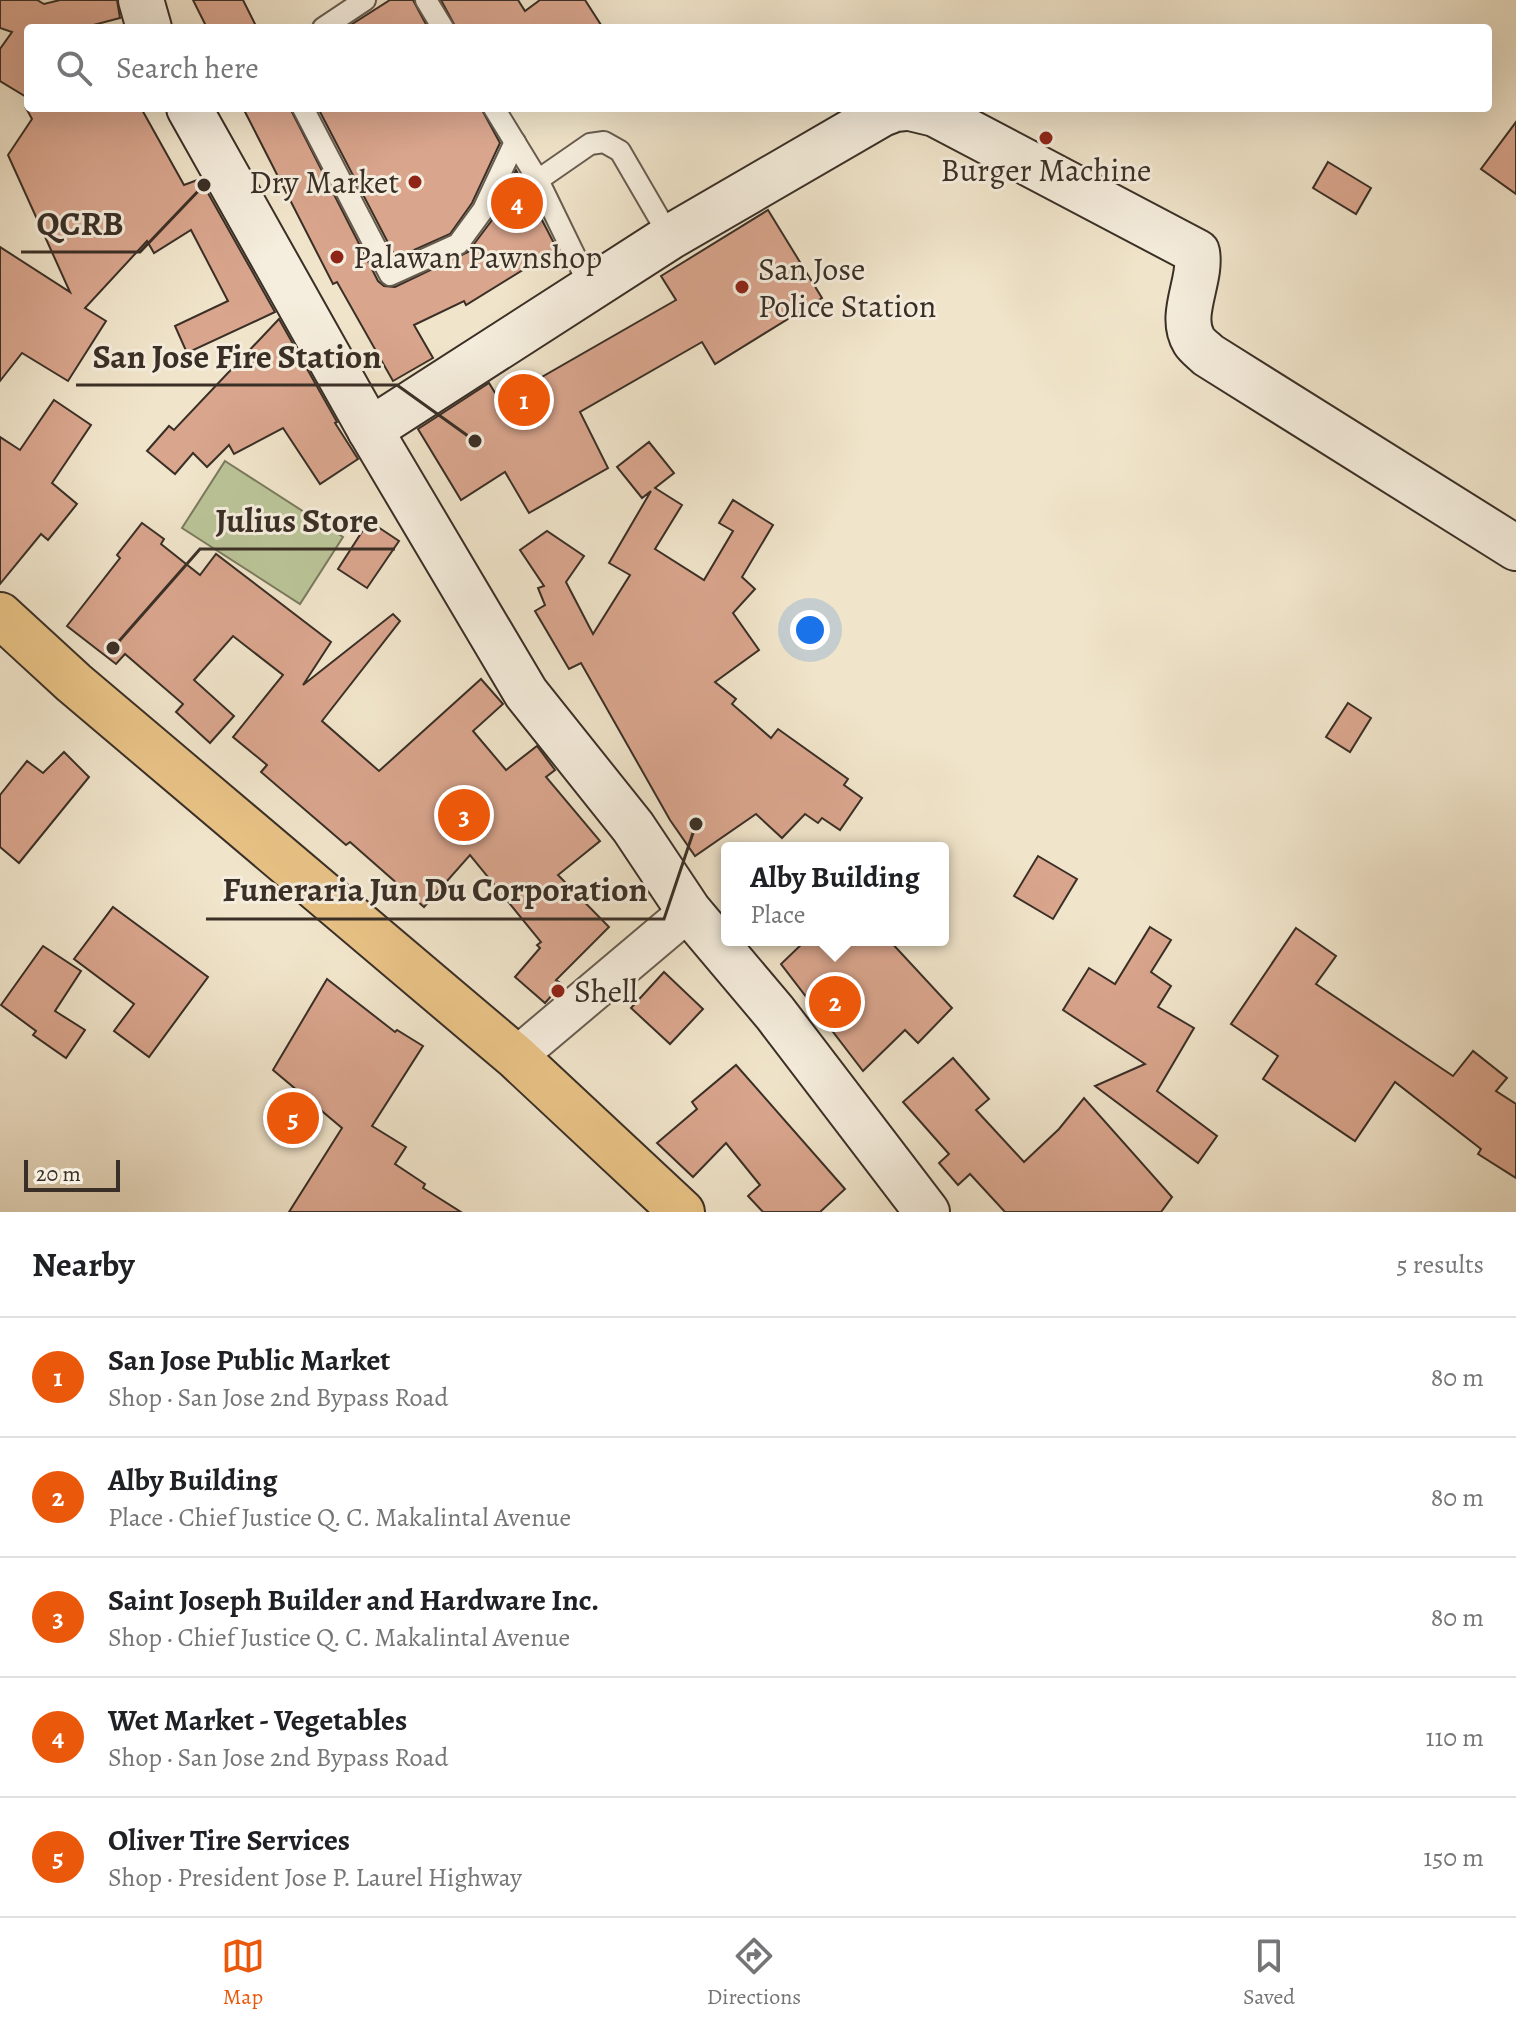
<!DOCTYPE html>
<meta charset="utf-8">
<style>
body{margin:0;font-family:Alegreya,serif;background:#f2f2f2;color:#202124}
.scale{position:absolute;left:24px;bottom:20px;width:96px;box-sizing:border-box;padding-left:8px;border:4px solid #3a2f26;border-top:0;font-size:22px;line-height:28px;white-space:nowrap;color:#3a2f26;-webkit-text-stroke:6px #f5eddd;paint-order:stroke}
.you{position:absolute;left:810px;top:630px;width:28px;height:28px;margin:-20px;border:6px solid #fff;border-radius:50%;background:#1a73e8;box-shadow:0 0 0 12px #1a73e833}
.badge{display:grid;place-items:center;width:52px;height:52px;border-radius:50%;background:#ea580c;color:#fff;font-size:26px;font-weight:700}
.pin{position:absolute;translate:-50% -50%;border:4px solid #fff;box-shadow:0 2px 8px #0006}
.popup{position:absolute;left:721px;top:842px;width:228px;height:104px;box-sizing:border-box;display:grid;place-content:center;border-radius:8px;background:#fff;filter:drop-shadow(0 2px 6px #0005);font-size:26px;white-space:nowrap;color:#757577}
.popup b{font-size:30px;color:#202124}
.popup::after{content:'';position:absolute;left:50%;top:100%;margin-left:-16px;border:16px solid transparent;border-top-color:#fff}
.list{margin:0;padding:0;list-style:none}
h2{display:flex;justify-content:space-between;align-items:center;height:104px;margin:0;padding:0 32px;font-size:34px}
h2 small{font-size:26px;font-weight:400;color:#757577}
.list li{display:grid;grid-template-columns:52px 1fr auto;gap:24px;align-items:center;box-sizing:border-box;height:120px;padding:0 32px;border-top:2px solid #e0e0e0}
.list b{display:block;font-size:30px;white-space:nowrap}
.list p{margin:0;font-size:26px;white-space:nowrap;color:#757577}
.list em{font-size:26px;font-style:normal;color:#757577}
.icon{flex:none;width:44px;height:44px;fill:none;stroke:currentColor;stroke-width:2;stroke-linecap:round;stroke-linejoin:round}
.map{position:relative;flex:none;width:1516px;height:1212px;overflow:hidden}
.search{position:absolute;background:#fff;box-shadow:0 8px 32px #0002;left:24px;right:24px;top:24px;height:88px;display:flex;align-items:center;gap:20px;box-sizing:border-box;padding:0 28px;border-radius:8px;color:#757577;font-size:30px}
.sheet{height:704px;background:#fff}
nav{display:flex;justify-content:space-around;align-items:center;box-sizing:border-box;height:112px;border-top:2px solid #e0e0e0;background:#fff;font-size:22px;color:#757577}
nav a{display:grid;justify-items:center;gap:4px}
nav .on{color:#ea580c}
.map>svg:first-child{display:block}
.green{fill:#bac497;stroke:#7a7a5e;stroke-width:2}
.building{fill:#d9a58d;stroke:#3a2f26;stroke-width:2}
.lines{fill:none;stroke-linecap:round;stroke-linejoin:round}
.lane-casing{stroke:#685c4f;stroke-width:24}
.street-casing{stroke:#685c4f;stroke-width:42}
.secondary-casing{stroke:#3a2f26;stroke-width:48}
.highway-casing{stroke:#3a2f26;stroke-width:48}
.lane{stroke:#f5eddd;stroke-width:20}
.street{stroke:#f5eddd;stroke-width:38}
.secondary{stroke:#f5eddd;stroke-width:44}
.highway{stroke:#e8c285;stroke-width:44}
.poi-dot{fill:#8f2418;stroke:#f5eddd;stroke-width:3}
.labels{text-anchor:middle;stroke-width:6;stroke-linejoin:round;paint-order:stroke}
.poi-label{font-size:32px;fill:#3a2f26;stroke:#f5eddd;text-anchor:start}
.leader{fill:none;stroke:#3a2f26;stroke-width:3}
.callout-dot{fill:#3a2f26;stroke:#f5eddd;stroke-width:3}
.callout-label{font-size:34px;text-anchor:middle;font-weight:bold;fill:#3a2f26;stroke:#f5eddd;stroke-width:6;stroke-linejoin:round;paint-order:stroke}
</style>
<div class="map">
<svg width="1516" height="1212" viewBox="0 0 1516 1212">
<rect width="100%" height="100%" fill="#f0e4ca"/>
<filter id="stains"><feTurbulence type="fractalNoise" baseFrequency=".0025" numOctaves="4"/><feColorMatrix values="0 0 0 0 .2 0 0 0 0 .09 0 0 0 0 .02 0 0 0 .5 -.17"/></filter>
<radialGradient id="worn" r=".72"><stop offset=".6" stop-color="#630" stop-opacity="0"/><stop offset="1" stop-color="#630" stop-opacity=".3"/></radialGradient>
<path class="green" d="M225,461l118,76 -43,67 -118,-76z"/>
<g class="building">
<path d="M0,0h37l7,4 16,-4h57l3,18 -38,10h-54v70l-28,-17v-32l12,-17 -12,-4z"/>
<path d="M193,0h50l14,28h-50z"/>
<path d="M390,0h23l15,28h-82z"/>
<path d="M441,0h77l7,11 15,-11h45l18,28h-147z"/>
<path d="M26,108h115l43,77 16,-6 75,133 -88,41 -12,-27 53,-25 -37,-71 -37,23 -7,-12 -62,67 21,13 -38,60 -46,-28 -22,28v-134l70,45 -62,-137 24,-36z"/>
<path d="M243,108h47l88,173 6,5 11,1 73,-35 27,-36 21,-46 41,79 -91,56 -2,-4 -50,24 19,33 -40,23 -56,-99 -4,2z"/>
<path d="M318,108h163l19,35 -28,60 -22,31 -54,24z"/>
<path d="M1516,122v72l-35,-25z"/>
<path d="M1328,162l43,26 -15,26 -43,-26z"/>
<path d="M768,210l54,88 -107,66 -13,-22 -122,70 28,56 -79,45 -24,-41 -44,28 -43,-71 71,-46 11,18 176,-101 -15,-24z"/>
<path d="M279,319l58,103 -2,1 23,36 -38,25 -37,-56 -49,26 -5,-9 -22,22 -14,-14 -18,21 -28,-23 22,-25 5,4z"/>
<path d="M54,400l37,25 -39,58 25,21 -29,36 -7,-6 -41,50v-147l20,13z"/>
<path d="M649,442l25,31 -19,15 27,17 -27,44 49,31 29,-49 -14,-8 14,-23 40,25 -31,52 13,12 -22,24 26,37 -44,32 21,17 -4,5 39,34 7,-9 70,50 -4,6 18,13 -22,32 -18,-12 -4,5 -13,-9 -23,24 -26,-24 -61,42 -25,-36 -89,-157 -12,6 -34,-58 10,-6 -7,-17 6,-2 -24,-36 27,-19 37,25 -18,26 27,52 37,-59 -21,-12 42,-72 -9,7 -25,-31z"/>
<path d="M369,521l30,20 -32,47 -29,-19z"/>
<path d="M142,523l22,16 -3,5 39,31 16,-21 115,88 -28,43 90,-71 7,7 -78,100 57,50 102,-92 22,25 -30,27 33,39 31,-24 18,24 -9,7 54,64 -42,34 51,52 -53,53 6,4 -17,19 -30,-26 25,-29 -3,-3 4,-3 -71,-87 -46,52 -74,-65 -4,3 -85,-73 6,-7 -34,-28 50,-62 -50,-39 -39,44 40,36 -24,27 -34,-31 7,-8 -58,-50 -9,10 -49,-38 53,-68 -3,-3z"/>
<path d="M1348,703l23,15 -21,34 -24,-15z"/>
<path d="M64,752l25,25 -70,86 -19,-16v-52l27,-34 16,12z"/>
<path d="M1038,856l39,23 -24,40 -39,-23z"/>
<path d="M113,907l95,70 -59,80 -35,-26 20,-27 -60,-45z"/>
<path d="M1150,927l21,13 -20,32 20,14 -13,21 36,21 -37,63 60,45 -19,27 -103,-77 50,-22 -82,-54 26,-42 26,16z"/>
<path d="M1296,928l40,28 -20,28 137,92 20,-25 34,27 -11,13 20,13v74l-38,-24 3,-5 -86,-67 -40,59 -92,-62 15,-23 -47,-32z"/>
<path d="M806,940h83l63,68 -34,35 -13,-13 -42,41 -82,-107z"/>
<path d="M43,946l38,25 -26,40 30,19 -19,28 -33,-23 3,-4 -35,-26z"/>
<path d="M664,972l39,37 -33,35 -39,-36z"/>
<path d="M327,979l68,53 2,-2 26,16 -51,80 34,21 -11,17 30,20 -2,4 38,24h-172l53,-84 -69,-58z"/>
<path d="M953,1058l36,41 -13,11 48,52 35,-33 25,-31 88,99 -11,15h-156l-35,-38 -12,11 -19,-22 10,-9 -46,-52z"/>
<path d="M736,1065l109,124 -25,23h-57l-15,-16 12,-11 -34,-42 -33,34 -36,-34 40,-34 -5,-7z"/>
</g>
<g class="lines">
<defs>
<g id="lane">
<path d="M426,0l17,28"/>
<path d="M323,28l42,-28"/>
<path d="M303,108l87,167 68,-31 25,-34 32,-68"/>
<path d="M494,108l44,72"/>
<path d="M590,287l-52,-107 52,-36 14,-2 16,9 50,86"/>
</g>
<path id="street" d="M516,1057l173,-146"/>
<g id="secondary">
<path d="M141,0l8,28"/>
<path d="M189,108l181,322 156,263 107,134 56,84 86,102 152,199"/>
<path d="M910,108l25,6 262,138c5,28 -19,63 -3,89 3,5 10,10 14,14l308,193"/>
<path d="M370,430l300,-193 212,-123 13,-5 10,-1"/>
</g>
<path id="highway" d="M0,615l74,68 442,374 166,155"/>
</defs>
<use href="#lane" class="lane-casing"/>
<use href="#street" class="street-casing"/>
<use href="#secondary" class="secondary-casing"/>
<use href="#highway" class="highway-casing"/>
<use href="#lane" class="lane"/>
<use href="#street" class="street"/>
<use href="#secondary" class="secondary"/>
<use href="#highway" class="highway"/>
</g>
<g class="poi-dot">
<circle cx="1046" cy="138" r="8"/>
<circle cx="415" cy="182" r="8"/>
<circle cx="337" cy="257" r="8"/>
<circle cx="742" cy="287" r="8"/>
<circle cx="558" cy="991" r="8"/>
</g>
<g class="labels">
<g class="poi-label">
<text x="1046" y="181" text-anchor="middle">Burger Machine</text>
<text x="399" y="193" text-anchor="end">Dry Market</text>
<text x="353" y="268">Palawan Pawnshop</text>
<text x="758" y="280">San Jose<tspan x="758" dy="37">Police Station</tspan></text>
<text x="574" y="1002">Shell</text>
</g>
</g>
<path class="leader" d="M204 185L140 252H21M475 441L397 385H76M113 648L200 549H395M696 824L664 919H206"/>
<g class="callout-dot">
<circle cx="204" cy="185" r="8"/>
<circle cx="475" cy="441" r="8"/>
<circle cx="113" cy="648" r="8"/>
<circle cx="696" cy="824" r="8"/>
</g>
<g class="callout-label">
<text x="80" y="235">QCRB</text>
<text x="237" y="368">San Jose Fire Station</text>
<text x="297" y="532">Julius Store</text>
<text x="435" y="901">Funeraria Jun Du Corporation</text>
</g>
<rect width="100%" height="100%" filter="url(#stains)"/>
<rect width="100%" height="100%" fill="url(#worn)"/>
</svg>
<div class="scale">20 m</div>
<div class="you"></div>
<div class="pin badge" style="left:524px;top:400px">1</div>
<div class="pin badge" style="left:835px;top:1002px">2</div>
<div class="popup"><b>Alby Building</b>Place</div>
<div class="pin badge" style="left:464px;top:815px">3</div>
<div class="pin badge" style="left:517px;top:203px">4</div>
<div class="pin badge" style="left:293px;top:1118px">5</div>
<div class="search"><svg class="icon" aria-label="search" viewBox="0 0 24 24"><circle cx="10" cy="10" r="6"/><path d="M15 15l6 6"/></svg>Search here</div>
</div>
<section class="sheet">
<h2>Nearby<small>5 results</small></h2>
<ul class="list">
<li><span class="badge">1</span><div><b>San Jose Public Market</b><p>Shop · San Jose 2nd Bypass Road</p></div><em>80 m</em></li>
<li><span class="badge">2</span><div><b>Alby Building</b><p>Place · Chief Justice Q. C. Makalintal Avenue</p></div><em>80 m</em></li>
<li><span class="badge">3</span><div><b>Saint Joseph Builder and Hardware Inc.</b><p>Shop · Chief Justice Q. C. Makalintal Avenue</p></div><em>80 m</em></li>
<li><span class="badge">4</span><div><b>Wet Market - Vegetables</b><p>Shop · San Jose 2nd Bypass Road</p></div><em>110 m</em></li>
<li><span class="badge">5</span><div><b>Oliver Tire Services</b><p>Shop · President Jose P. Laurel Highway</p></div><em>150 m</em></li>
</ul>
</section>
<nav>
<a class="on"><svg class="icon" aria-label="map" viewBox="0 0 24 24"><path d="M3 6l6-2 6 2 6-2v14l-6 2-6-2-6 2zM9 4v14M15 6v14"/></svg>Map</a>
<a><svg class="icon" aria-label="directions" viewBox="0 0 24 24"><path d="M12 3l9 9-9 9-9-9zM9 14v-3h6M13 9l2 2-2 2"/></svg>Directions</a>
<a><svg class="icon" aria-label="saved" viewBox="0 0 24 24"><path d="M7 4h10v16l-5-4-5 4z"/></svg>Saved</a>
</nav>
